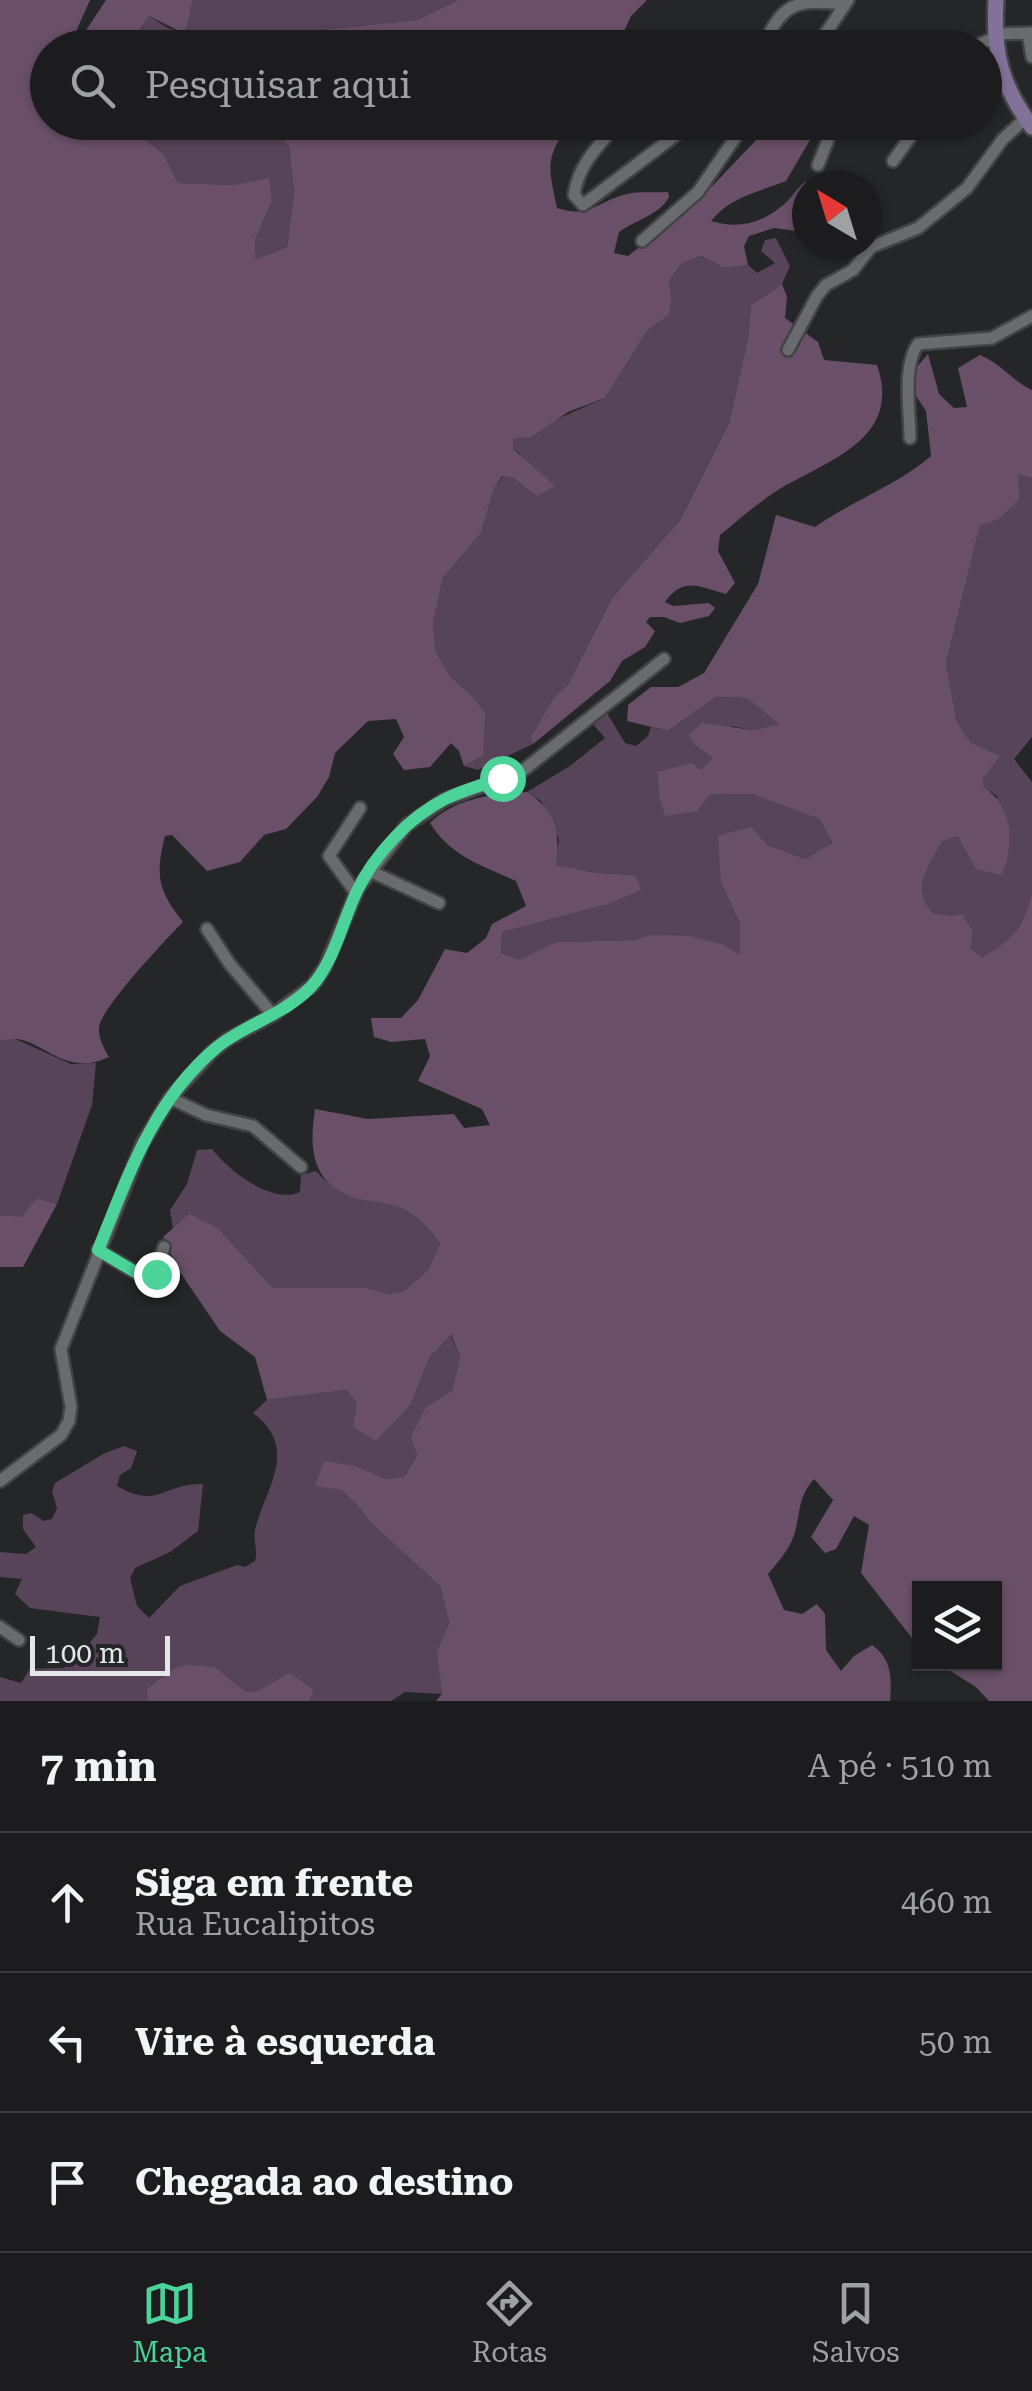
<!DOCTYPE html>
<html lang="pt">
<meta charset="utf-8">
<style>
body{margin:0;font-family:"Roboto Serif",serif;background:#29292b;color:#f1f3f6}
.controls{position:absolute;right:30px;bottom:30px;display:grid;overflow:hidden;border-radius:0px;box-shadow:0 2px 8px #0004}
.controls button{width:90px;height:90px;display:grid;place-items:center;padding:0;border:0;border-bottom:2px solid #3a3a3c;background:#1c1c1e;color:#f1f3f6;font:50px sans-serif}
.compass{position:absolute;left:792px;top:170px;width:90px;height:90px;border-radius:50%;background:#1c1c1e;box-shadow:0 2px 8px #0004;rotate:322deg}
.scale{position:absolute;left:30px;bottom:25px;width:140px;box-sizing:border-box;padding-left:10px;border:5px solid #e5e6e8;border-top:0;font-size:28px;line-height:35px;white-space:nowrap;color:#e5e6e8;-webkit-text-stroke:8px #252628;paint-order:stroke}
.stop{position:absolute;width:30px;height:30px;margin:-22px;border:8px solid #4cd39a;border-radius:50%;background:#fff}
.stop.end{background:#4cd39a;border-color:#fff;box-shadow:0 2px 10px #0008}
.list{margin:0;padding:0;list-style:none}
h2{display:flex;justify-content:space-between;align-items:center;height:130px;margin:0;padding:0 40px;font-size:42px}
h2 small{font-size:32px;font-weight:400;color:#a0a1a4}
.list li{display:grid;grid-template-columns:65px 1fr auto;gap:30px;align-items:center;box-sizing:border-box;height:140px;padding:0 40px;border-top:2px solid #3a3a3c}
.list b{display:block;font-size:38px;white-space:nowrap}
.list p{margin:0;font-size:32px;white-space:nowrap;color:#a0a1a4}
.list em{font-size:32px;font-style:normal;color:#a0a1a4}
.icon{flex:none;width:55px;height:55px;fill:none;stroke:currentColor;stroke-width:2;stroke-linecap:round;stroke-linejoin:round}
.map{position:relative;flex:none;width:1032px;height:1701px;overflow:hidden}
.search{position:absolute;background:#1c1c1e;box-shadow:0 2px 8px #0004;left:30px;right:30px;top:30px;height:110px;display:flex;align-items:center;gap:25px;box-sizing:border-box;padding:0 35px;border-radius:55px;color:#a0a1a4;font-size:38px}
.sheet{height:550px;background:#1c1c1e}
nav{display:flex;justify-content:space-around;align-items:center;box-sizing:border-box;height:140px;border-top:2px solid #3a3a3c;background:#1c1c1e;font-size:28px;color:#a0a1a4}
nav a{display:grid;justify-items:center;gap:5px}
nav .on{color:#4cd39a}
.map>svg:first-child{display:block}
.green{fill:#584458}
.forest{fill:#695068}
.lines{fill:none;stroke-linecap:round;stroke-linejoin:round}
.street-casing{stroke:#424345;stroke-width:16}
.secondary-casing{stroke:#424345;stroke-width:20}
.street{stroke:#6a6b6e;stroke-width:11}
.secondary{stroke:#827299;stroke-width:15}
.route{stroke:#4cd39a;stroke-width:12}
</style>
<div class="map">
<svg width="1032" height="1701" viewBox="0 0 1032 1701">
<rect width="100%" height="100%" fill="#252628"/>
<g class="green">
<path d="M193,0h265l-41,20 -107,11 -19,16 -162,1 20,-32 19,12 17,5z"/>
<path d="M135,123h133l21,23 5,47 -7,54 -31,14 -1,-21 17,-39 -37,-16 -57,-2 -14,-28 -27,-23z"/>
<path d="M776,238l14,28 -8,18 -31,21 -3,33 -19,85 -49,97 -68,78 -45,88 -37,50 3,8 -55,26 -14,-4 19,-10 -13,-62 -20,-16 -14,-26 -3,-28 10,-46 38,-45 13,-44 9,-13 10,2 24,18 -17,-42 -7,-5 1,-11 91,-40 43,-68 21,-15 3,-18 -3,-16 12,-17 20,-8 23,12 24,-3 9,8 18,-10 -14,-12 4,-11z"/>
<path d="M1017,475l15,3v259l-18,22 18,23v111l-5,20 -18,30 -27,14 -12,-9 -17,-32 -21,-3c-20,-29 -5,-42 8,-71l18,-6 40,-39 -15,-11 -12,-43 -14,-21 -11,-58 34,-140 17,-5z"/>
<path d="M716,697l31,1 33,26 -27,6 -22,-4 -35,20 18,12 -13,12 8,25 43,-1 69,25 11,25 -26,15 -39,-14 -46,38 19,41 1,32 -90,-21 -18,5 -77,2 -37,19 -18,-8 1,-21 103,-27 30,-30 -37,-2 -43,-8 4,-26 -18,-38 -14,-9 43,-26 35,-28 -19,-22 12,-10 9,7 18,30 11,3 12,-10 3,-9 17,4z"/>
<path d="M11,1037l60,27 25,-1 -4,42 -35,99 -20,-6 -16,20 -21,-3v-174z"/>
<path d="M212,1149c16,21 60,56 88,43l1,-17 15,-4c28,32 49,21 81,35 20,8 31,22 43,38l-12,26 -24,21 -16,3 -21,-6h-94l-55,-60 -29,-13 -16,13 -3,-18 17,-26 10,-34z"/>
<path d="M450,1333l10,23 -8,35 -47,85 -19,3 -30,-13 -40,19 25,5 16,15 14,18 69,63 9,37 -11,29 4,42 -37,-2 -14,9h-81l4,-11 -68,2 -31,-25 -67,22v12h-148v-24l21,6 9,-14 33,-1 10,-6 24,-28 3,-17 -70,-9 -15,-14 7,-15 -22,-2v-25l26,2 10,-7 -13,-18v-14l8,-2 13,8 8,-2 5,-11 -5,-17 3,-8 50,-30 19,-7 13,5 -6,17 -11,7 -3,11c42,24 46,-3 86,-2l-5,47 -28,21 -35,16 -5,10 7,28 12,12 31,-32 57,-21 8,2 10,-6c3,-11 -2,-21 0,-31 11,-44 45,-81 -2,-117l14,-13 80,-10 10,14h54l19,-47z"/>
</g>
<g class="forest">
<path d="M0,0h90l-21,47 -21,1v74l87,1 2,9 27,23 14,28 57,2 34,-7 3,23 -17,39 1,20 31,-13 7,-54 -5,-47 -21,-23h302c-25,35 -22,43 -13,85 34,11 40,-7 70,-14 12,-3 28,-1 41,-2l1,5c-10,18 -33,23 -50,35l-5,21 14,3 68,-53 65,-68 7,-4h32l10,9 -24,41c-28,11 -56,16 -75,40 26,8 49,3 71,-15 9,-7 14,-17 23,-24l25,3h-23v41l-10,5 -23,-3 -25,8 -5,10 4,19 -24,3 -23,-12 -20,8 -12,17 3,16 -3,18 -21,15 -43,68 -37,14 -37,25 -17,1 -1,11 42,37 -18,10 -24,-18 -11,-2 -8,13 -13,44 -38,45 -10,46 3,28 14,25 20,17 15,19 -2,43 -19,10 -5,-15 -8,-8 -21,24 -26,3 -11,-16 11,-17 -8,-18 -28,2 -33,32 -6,24 -12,20 -31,32 -22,6 -24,27 -33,9 -35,-36 -7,1c-10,40 -7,54 18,86 -18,18 -81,85 -84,105 -1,11 5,21 10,30 -50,24 -72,-30 -109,-16z"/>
<path d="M106,0h87l-8,34 -36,-18 -20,31h-54z"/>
<path d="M458,0h189l-16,16 -14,31h-326l19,-16 107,-11z"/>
<path d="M782,284l5,13 -2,21 33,24 6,18 53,5c25,72 -45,94 -94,122 -22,13 -42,31 -63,48l-2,16 17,32 -9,11c-27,-7 -42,-18 -61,8l8,4 36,-3 6,5 -6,8 -29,7 -16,-6h-14l-4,5 9,9 -10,16 -23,14 -12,20 -77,63 -3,-8c14,-16 20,-39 37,-50l45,-88 68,-78 49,-97 19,-85 3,-33z"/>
<path d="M928,354l11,40 15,14 13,-1 -9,-39 22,-13c22,9 32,26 52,35v88l-14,-3 1,25 -22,20 -17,5 -34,139 11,58 14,21 29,13 -17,22v8c30,22 32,55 19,89l-26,-6 -18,-33 -17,6c-14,29 -29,42 -9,71l21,3 9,-2 11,18 -3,16 12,9c31,-16 41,-29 50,-64v808h-43l-13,-14 -37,-23h55v-76h-74l-1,59 -58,-74 8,-48 -15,-9 -18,33 -11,4 -14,-16 22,-37 -19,-21c-16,18 -13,31 -19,53 -5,17 -16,29 -27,42l16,36 18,4 15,-10 8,10 1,36 15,21 13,-15 18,-11c20,14 20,34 18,56h-454l6,-7 -5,-42 12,-29 -9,-37 -69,-63 -14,-18 -16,-15 -26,-4 9,-25 32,5 30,13 19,-3 12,-21 -6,-18 15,-30 26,-16 8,-35 -9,-22 -21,23 -19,47 -35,37 -23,-14 4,-23 -10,-14 -80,10 -12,-43 -35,-26 -42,-62 -15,-32 26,-23 29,14 55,60h94l21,6 16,-3 24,-21 12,-26c-12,-17 -26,-33 -47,-39 -12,-4 -26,-3 -38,-7 -44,-15 -46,-49 -40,-89l53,10 86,-5 10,14 26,-3 -8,-16 -64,-28 12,-25 -5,-17 -34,3 -17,-5 -3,-19h30l17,-18 27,-51 22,4 19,-15 6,-14 34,-18 -10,-25c-33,-15 -66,-25 -86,-58 25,-25 63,-29 97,-31 30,20 33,39 29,73l42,8 37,2 6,15 -36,15 -103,27 -1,21 18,7 37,-18 77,-2 17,-5 40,1 34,9 16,10v-31l-19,-41 -3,-47 33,-9 16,18 39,14 26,-16 -12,-24 -68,-25 -43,1 -12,16 -32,5 -6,-21 -1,-23 34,-9 9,7 12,-12 -17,-12 -7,-11 13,-12 51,7 26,-6 -32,-26 -31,-1 -48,34 -41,-10 1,-16 23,-18h27l26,-14 54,-89 18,-69 39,12c37,-26 84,-43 116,-71l-5,-45 -12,-18 2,-25z"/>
<path d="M37,1198l20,6 -34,63h-23v-52l21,2z"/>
<path d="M186,1665l29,2 31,25 12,-1 32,-18 24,17 -4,11h-162l-1,-12 28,-21z"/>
</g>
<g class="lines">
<defs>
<g id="street">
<path d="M994,34l38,-1"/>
<path d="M1028,34l4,23"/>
<path d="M766,40c19,-40 35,-40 79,-36"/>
<path d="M816,48l32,-48"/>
<path d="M971,48l23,-10"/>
<path d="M612,130c-18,20 -34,38 -38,65l9,10 110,-83"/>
<path d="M893,161l28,-39"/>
<path d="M818,165l17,-43"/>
<path d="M642,241l56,-49 48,-70"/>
<path d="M788,350l29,-54 9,-11 27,-15 18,-23 47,-19 49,-40 36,-49 23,-21"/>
<path d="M910,438c0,-26 -8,-72 8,-94l74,-6 40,-22"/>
<path d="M370,871l69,32"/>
<path d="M356,893l-27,-37 31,-48"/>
<path d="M207,929l22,34 44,52"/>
<path d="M170,1098l36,17 47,11 48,41"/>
<path d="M98,1250l49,29 9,-4 8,-28"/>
<path d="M0,1481l61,-46 8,-14 2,-14 -10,-58 81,-205 28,-46 42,-46 16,-13 45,-24 40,-30 12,-18 33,-79 49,-63 37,-25 77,-28 143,-113"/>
<path d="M0,1627l19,13"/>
</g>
<path id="secondary" d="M996,0c-3,52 4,84 36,127"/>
</defs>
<use href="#street" class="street-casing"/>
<use href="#secondary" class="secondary-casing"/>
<use href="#street" class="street"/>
<use href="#secondary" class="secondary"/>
</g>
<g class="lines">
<path class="route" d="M156,1274l-9,5 -49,-29c29,-72 56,-151 118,-202 30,-25 75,-35 100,-67 20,-26 27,-61 41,-90 17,-36 52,-74 88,-92 18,-9 38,-14 57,-21"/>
</g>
</svg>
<div class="controls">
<button><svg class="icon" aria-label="layers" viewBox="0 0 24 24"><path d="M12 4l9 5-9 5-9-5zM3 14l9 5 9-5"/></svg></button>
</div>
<svg class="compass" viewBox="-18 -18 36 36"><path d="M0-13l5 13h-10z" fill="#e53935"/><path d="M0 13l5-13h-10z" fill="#a0a1a4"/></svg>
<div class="scale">100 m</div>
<div class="stop" style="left:502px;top:778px"></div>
<div class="stop end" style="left:156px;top:1274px"></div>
<div class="search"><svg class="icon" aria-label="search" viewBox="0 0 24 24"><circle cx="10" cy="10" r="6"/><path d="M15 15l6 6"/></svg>Pesquisar aqui</div>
</div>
<section class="sheet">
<h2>7 min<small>A pé · 510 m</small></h2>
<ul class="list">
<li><svg class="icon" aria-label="ahead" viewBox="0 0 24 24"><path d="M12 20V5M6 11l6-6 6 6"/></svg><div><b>Siga em frente</b><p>Rua Eucalipitos</p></div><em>460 m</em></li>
<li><svg class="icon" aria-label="left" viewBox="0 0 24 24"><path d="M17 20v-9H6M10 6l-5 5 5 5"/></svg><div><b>Vire à esquerda</b></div><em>50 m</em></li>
<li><svg class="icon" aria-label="arrive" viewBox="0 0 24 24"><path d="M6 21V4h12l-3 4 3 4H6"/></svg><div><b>Chegada ao destino</b></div></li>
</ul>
</section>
<nav>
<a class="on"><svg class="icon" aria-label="map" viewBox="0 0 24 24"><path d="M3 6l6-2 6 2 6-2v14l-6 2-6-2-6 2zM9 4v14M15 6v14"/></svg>Mapa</a>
<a><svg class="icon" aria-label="directions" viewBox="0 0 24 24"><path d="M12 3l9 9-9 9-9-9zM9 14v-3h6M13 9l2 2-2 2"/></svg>Rotas</a>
<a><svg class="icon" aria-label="saved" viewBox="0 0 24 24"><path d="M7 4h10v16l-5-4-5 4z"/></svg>Salvos</a>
</nav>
